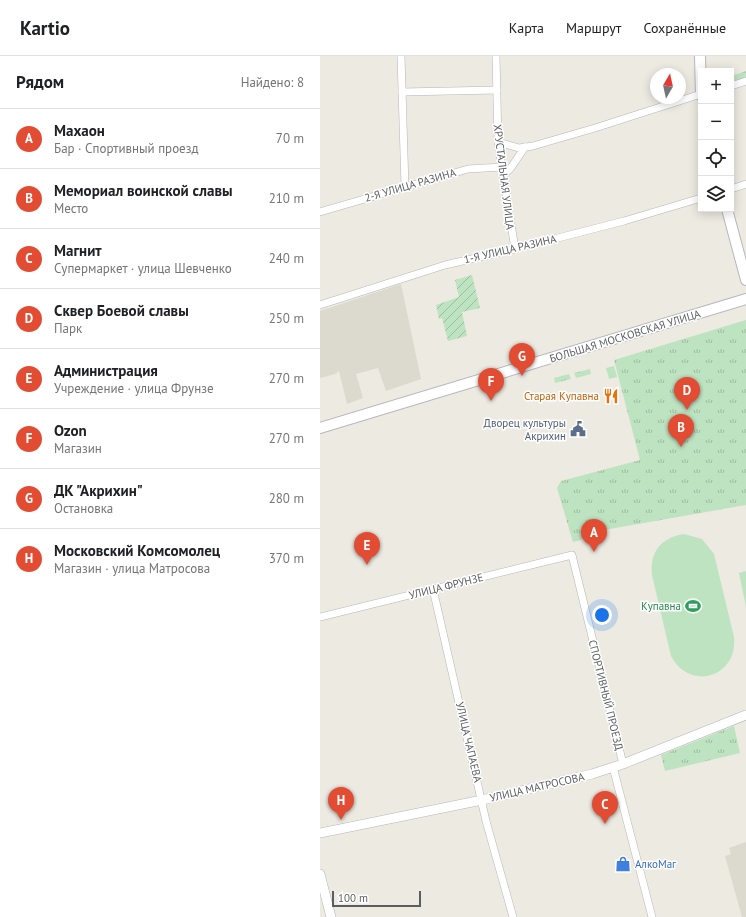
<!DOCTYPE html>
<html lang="ru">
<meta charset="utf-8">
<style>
body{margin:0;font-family:"PT Sans",sans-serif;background:#f2f2f2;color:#202124}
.controls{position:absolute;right:12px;top:12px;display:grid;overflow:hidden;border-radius:0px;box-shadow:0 2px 10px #0003}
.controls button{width:36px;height:36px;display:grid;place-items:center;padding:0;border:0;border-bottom:1px solid #e0e0e0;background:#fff;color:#202124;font:20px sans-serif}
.compass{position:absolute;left:330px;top:12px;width:36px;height:36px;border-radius:50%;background:#fff;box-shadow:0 2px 10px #0003;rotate:9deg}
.scale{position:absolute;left:12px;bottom:10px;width:89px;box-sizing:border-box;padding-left:4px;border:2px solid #5a5d61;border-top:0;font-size:11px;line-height:14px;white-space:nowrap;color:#5a5d61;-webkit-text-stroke:3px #fff;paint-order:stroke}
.you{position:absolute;left:282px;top:559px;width:14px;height:14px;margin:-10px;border:3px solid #fff;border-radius:50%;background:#1a73e8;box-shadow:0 0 0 6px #1a73e833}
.badge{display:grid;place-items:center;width:26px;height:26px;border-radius:50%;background:#e14c32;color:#fff;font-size:13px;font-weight:700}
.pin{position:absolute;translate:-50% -33px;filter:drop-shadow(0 1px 2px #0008)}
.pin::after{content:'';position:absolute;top:21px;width:14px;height:12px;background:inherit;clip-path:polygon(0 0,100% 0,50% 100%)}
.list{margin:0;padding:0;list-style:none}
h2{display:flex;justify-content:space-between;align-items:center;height:52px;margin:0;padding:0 16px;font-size:17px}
h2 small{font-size:13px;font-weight:400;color:#757577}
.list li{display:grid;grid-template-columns:26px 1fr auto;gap:12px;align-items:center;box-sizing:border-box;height:60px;padding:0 16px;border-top:1px solid #e0e0e0}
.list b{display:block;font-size:15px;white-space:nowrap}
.list p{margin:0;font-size:13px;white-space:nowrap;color:#757577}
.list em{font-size:13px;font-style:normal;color:#757577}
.icon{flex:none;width:22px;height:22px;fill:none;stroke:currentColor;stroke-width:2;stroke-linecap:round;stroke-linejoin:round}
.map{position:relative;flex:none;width:426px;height:861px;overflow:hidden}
header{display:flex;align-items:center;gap:24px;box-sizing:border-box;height:56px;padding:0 20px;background:#fff;border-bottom:1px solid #e0e0e0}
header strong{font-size:19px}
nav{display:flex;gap:22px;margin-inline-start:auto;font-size:14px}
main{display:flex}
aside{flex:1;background:#fff}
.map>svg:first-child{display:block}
.education{fill:#dcd9cf}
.grass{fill:url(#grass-tufts)}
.garden{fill:url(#garden-furrows)}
.pitch{fill:#bee3c1}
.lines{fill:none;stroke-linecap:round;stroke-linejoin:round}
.minor-casing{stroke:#b4b7bb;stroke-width:8}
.tertiary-casing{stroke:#b4b7bb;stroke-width:10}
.secondary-casing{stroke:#b5b7bd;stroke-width:12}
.minor{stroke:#fff;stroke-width:7}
.tertiary{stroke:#fff;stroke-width:9}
.secondary{stroke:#fff;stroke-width:10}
.labels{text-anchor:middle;stroke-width:3;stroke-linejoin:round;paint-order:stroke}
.street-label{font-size:11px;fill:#5a5d61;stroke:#fff}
.food-label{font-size:11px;fill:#c56008;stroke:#fff;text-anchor:end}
.service-label{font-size:11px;fill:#4e5e75;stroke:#fff;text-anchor:end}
.leisure-label{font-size:11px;fill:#27864d;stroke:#fff;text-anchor:end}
.shop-label{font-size:11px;fill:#366cbe;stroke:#fff;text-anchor:start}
</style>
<header>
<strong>Kartio</strong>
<nav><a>Карта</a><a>Маршрут</a><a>Сохранённые</a></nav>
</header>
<main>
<aside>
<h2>Рядом<small>Найдено: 8</small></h2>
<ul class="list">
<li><span class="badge">A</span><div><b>Махаон</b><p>Бар · Спортивный проезд</p></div><em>70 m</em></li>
<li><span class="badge">B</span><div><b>Мемориал воинской славы</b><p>Место</p></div><em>210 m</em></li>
<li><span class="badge">C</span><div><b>Магнит</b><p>Супермаркет · улица Шевченко</p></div><em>240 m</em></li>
<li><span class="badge">D</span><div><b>Сквер Боевой славы</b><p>Парк</p></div><em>250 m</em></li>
<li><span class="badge">E</span><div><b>Администрация</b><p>Учреждение · улица Фрунзе</p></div><em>270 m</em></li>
<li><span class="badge">F</span><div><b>Ozon</b><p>Магазин</p></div><em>270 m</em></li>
<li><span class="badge">G</span><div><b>ДК &quot;Акрихин&quot;</b><p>Остановка</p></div><em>280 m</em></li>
<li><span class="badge">H</span><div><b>Московский Комсомолец</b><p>Магазин · улица Матросова</p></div><em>370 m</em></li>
</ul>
</aside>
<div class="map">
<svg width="426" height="861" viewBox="0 0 426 861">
<defs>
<pattern id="grass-tufts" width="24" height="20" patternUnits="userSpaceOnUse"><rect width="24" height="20" fill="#bee3c1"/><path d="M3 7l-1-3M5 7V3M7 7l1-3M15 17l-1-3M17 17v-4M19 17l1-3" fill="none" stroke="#9dbba0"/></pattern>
<pattern id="garden-furrows" width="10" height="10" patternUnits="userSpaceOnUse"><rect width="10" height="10" fill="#bee3c1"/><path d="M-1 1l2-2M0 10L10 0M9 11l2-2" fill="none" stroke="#9dbba0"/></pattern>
</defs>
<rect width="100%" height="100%" fill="#eceae1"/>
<g class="education">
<path d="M81,228l20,95 -35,12 -8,-23 -22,6 7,24 -16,6 -8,-33 -4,3 -15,4v-67z"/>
<path d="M426,786v75h-4l-17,-61 6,-2 -2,-6z"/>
</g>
<g class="grass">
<path d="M426,15v8l-7,2 -7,-2v-3z"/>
<path d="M426,264v185l-159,28 -6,7 -8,2 -16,-54 4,-7 79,-21 -26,-100z"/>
<path d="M294,310l3,11 -8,2 -3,-11z"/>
<path d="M270,313l1,5 -15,4 -2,-5z"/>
<path d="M249,318l2,5 -16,4 -1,-5z"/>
<path d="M414,670l6,27 -75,18 -4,-16z"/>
</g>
<path class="garden" d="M152,219l8,33 -18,4 5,24 -19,5 -6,-23 -3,1 -3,-14 23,-8 -4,-17z"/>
<g class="pitch">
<path d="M364,478l18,5 12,15 20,83c4,40 -44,55 -63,19l-19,-81c-3,-23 10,-38 32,-41z"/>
<path d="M426,515v36l-7,-34z"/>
</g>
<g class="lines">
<defs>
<g id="minor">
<path d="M81,0l4,131"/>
<path d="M176,0l2,86 17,107"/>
<path d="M411,30l15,-5"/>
<path d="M82,36l95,-2"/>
<path d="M178,86l21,6 14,-2 62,-18 106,-34"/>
<path d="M183,119l7,-6 15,-22"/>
<path d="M411,133l15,-5"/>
<path d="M0,156l148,-43 34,-2"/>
<path d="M0,249l125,-40 70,-16 109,-28 77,-23"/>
<path d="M113,533l53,232 27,96"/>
<path d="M0,561l252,-62 51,209"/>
<path d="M293,711l39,150"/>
</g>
<g id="tertiary">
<path d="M0,777l162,-33 110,-26 31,-10 123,-49"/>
<path d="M0,818l11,43"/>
</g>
<g id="secondary">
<path d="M380,0l1,39"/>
<path d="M407,153l19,71"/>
<path d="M0,372l426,-129"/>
</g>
</defs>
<use href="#minor" class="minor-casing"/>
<use href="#tertiary" class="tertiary-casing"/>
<use href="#secondary" class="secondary-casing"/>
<use href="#minor" class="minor"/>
<use href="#tertiary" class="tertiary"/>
<use href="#secondary" class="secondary"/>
</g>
<defs>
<symbol id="restaurant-bare" viewBox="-9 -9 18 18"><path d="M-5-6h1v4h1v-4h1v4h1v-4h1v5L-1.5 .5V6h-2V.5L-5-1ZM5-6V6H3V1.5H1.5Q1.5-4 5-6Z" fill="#e8710a" stroke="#fff" stroke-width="2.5" paint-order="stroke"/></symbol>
<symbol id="civic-bare" viewBox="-9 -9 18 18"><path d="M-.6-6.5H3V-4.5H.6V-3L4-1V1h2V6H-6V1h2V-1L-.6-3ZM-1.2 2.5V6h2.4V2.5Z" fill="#5c6f8a" stroke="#fff" stroke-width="2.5" paint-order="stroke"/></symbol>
<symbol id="stadium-bare" viewBox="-9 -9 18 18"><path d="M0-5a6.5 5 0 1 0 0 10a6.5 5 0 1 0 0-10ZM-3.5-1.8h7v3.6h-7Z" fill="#2e9e5b" stroke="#fff" stroke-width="2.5" paint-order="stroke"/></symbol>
<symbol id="shop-bare" viewBox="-9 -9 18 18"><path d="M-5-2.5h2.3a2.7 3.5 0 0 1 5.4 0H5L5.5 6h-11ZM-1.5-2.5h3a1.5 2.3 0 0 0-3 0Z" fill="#3f7fe0" stroke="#fff" stroke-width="2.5" paint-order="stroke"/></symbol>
</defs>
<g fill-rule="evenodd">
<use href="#restaurant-bare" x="280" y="329" width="22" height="22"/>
<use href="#civic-bare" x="247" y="362" width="22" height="22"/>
<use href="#stadium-bare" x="362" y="539" width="22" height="22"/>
<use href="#shop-bare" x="292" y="797" width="22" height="22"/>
</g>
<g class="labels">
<g class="street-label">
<text transform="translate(184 121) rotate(83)" y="4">ХРУСТАЛЬНАЯ УЛИЦА</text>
<text transform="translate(90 129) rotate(-16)" y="4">2-Я УЛИЦА РАЗИНА</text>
<text transform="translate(190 193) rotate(-13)" y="4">1-Я УЛИЦА РАЗИНА</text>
<text transform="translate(305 280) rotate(-17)" y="4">БОЛЬШАЯ МОСКОВСКАЯ УЛИЦА</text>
<text transform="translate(126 530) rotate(-14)" y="4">УЛИЦА ФРУНЗЕ</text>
<text transform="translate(286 639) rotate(76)" y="4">СПОРТИВНЫЙ ПРОЕЗД</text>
<text transform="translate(149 686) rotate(77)" y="4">УЛИЦА ЧАПАЕВА</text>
<text transform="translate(217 731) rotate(-13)" y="4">УЛИЦА МАТРОСОВА</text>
</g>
<g class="food-label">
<text x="279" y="344">Старая Купавна</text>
</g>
<g class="service-label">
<text x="246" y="371">Дворец культуры<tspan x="246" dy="13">Акрихин</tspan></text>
</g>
<g class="leisure-label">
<text x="361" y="554">Купавна</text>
</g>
<g class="shop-label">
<text x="315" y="812">АлкоМаг</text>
</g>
</g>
</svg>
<div class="controls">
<button>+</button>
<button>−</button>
<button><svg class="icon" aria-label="locate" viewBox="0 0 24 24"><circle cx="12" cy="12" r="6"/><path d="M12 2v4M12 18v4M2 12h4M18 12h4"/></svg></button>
<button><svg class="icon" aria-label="layers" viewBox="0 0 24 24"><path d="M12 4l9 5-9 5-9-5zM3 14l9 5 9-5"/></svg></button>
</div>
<svg class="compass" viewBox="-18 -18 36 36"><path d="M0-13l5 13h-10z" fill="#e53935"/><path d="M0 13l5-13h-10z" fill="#757577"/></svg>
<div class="scale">100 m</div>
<div class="you"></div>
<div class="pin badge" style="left:274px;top:496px">A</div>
<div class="pin badge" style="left:361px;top:391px">B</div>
<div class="pin badge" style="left:285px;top:768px">C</div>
<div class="pin badge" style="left:367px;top:354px">D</div>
<div class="pin badge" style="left:47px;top:509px">E</div>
<div class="pin badge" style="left:171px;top:345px">F</div>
<div class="pin badge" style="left:202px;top:320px">G</div>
<div class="pin badge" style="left:21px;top:764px">H</div>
</div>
</main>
